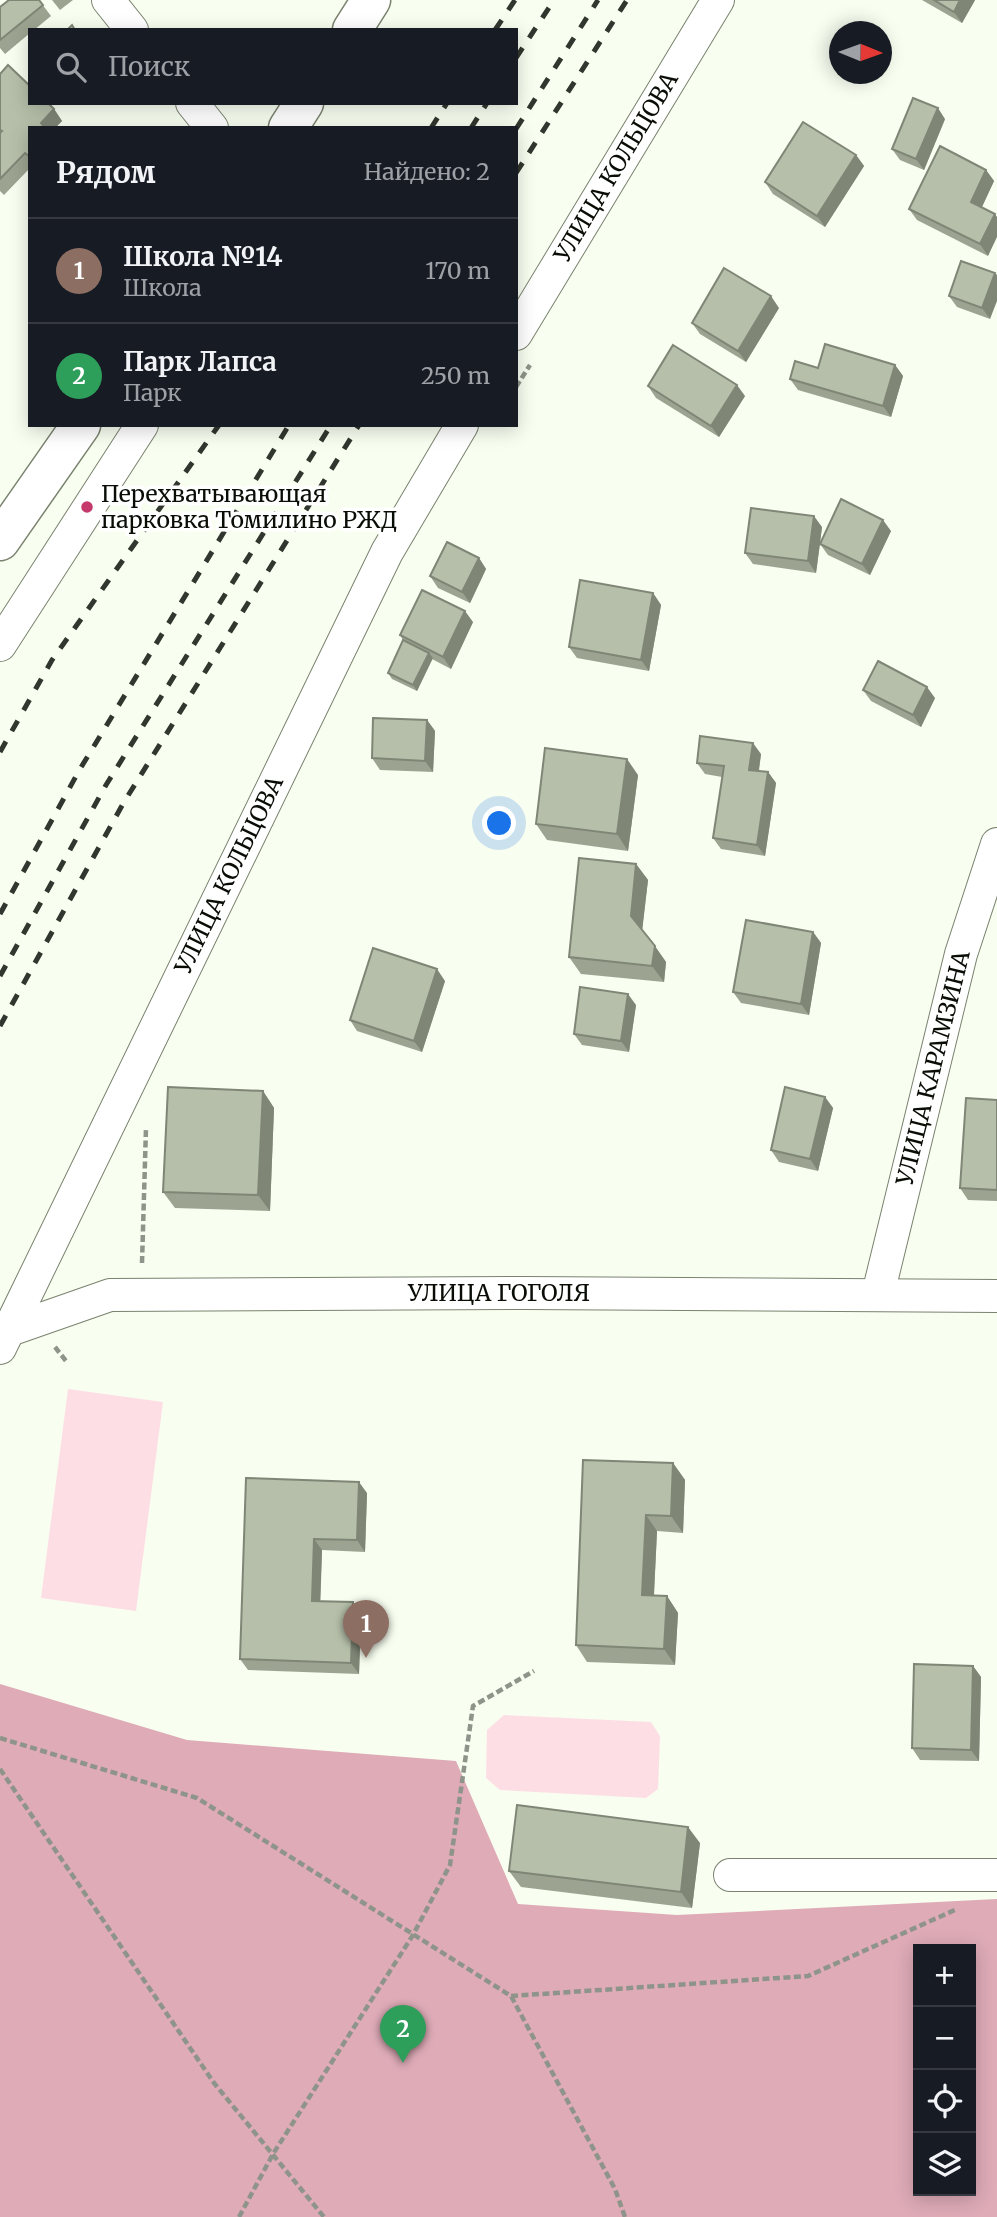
<!DOCTYPE html>
<html lang="ru">
<meta charset="utf-8">
<style>
body{margin:0;font-family:Merriweather,serif;background:#242831;color:#f1f3f6}
.controls{position:absolute;right:21px;bottom:21px;display:grid;overflow:hidden;border-radius:0px;box-shadow:0 4px 18px #0003}
.controls button{width:63px;height:63px;display:grid;place-items:center;padding:0;border:0;border-bottom:2px solid #363941;background:#171b24;color:#f1f3f6;font:35px sans-serif}
.compass{position:absolute;left:829px;top:21px;width:63px;height:63px;border-radius:50%;background:#171b24;box-shadow:0 4px 18px #0003;rotate:91deg}
.you{position:absolute;left:500px;top:824px;width:24px;height:24px;margin:-18px;border:5px solid #fff;border-radius:50%;background:#1a73e8;box-shadow:0 0 0 10px #1a73e833}
.badge{display:grid;place-items:center;width:46px;height:46px;border-radius:50%;background:#0b8043;color:#fff;font-size:23px;font-weight:700}
.pin{position:absolute;translate:-50% -58px;filter:drop-shadow(0 2px 4px #0008)}
.pin::after{content:'';position:absolute;top:37px;width:24px;height:21px;background:inherit;clip-path:polygon(0 0,100% 0,50% 100%)}
.list{margin:0;padding:0;list-style:none}
h2{display:flex;justify-content:space-between;align-items:center;height:91px;margin:0;padding:0 28px;font-size:30px}
h2 small{font-size:23px;font-weight:400;color:#9ea1a6}
.list li{display:grid;grid-template-columns:46px 1fr auto;gap:21px;align-items:center;box-sizing:border-box;height:105px;padding:0 28px;border-top:2px solid #363941}
.list b{display:block;font-size:26px;white-space:nowrap}
.list p{margin:0;font-size:23px;white-space:nowrap;color:#9ea1a6}
.list em{font-size:23px;font-style:normal;color:#9ea1a6}
.icon{flex:none;width:38px;height:38px;fill:none;stroke:currentColor;stroke-width:2;stroke-linecap:round;stroke-linejoin:round}
.map{position:relative;flex:none;width:997px;height:2217px;overflow:hidden}
.search{position:absolute;background:#171b24;box-shadow:0 4px 18px #0003;left:28px;top:28px;width:490px;height:77px;display:flex;align-items:center;gap:18px;box-sizing:border-box;padding:0 24px;border-radius:0px;color:#9ea1a6;font-size:26px}
.panel{position:absolute;background:#171b24;box-shadow:0 4px 18px #0003;left:28px;top:126px;width:490px;height:301px;border-radius:0px}
.map>svg:first-child{display:block}
.green{fill:#fddee5}
.forest{fill:#deabb7;fill-rule:evenodd}
.lines{fill:none;stroke-linecap:round;stroke-linejoin:round}
.minor-casing{stroke:#79836e;stroke-width:34}
.major-casing{stroke:#79836e;stroke-width:41}
.path{stroke:#8f948a;stroke-width:4.5;stroke-dasharray:7 3.5;stroke-linecap:butt}
.minor{stroke:#fff;stroke-width:32}
.major{stroke:#fff;stroke-width:38}
.rail{stroke:#31362e;stroke-width:5;stroke-dasharray:12 12;stroke-linecap:butt}
.wall{fill:#9ca491}
.shaded-wall{fill:#7f8676}
.building{fill:#b5bfa9;stroke:#7f8676;stroke-width:2}
.poi-dot{fill:#c5396c;stroke:#fff;stroke-width:2.5}
.labels{text-anchor:middle;stroke-width:7;stroke-linejoin:round;paint-order:stroke}
.street-label{font-size:23px;fill:#090d06;stroke:#fff}
.poi-label{font-size:23px;fill:#090d06;stroke:#fff;text-anchor:start}
</style>
<div class="map">
<svg width="997" height="2217" viewBox="0 0 997 2217">
<rect width="100%" height="100%" fill="#f8fef0"/>
<g class="green">
<path d="M68,1389l95,13 -27,209 -95,-13z"/>
<path d="M504,1715l147,7 9,14 -2,53 -12,9 -146,-8 -14,-12 1,-48z"/>
</g>
<path class="forest" d="M0,1684l187,56 269,21 62,143 159,11 320,-16v318h-997zM918,1949h53v242h-53z"/>
<g class="lines">
<defs>
<g id="minor">
<path d="M108,0l24,30"/>
<path d="M192,103l20,25"/>
<path d="M516,334l202,-334"/>
<path d="M0,645l142,-220"/>
<path d="M878,1294l83,-340 36,-110"/>
<path d="M7,1331l103,-36 416,-2 471,3"/>
<path d="M0,1348l387,-796 75,-127"/>
<path d="M730,1875h267"/>
</g>
<g id="major">
<path d="M352,30l19,-30"/>
<path d="M288,128l16,-25"/>
<path d="M0,541l81,-116"/>
</g>
</defs>
<use href="#minor" class="minor-casing"/>
<use href="#major" class="major-casing"/>
<g class="path">
<path d="M516,387l14,-22"/>
<path d="M142,1263l4,-135"/>
<path d="M55,1347l11,14"/>
<path d="M0,1738l197,60 314,198 104,193 10,28"/>
<path d="M0,1769l214,314 110,134"/>
<path d="M511,1996l297,-20 149,-67"/>
<path d="M239,2217l34,-63 140,-219 37,-70 23,-159 61,-35"/>
</g>
<use href="#minor" class="minor"/>
<use href="#major" class="major"/>
<g class="rail">
<path d="M495,30l20,-30"/>
<path d="M516,58l38,-58"/>
<path d="M431,128l16,-25"/>
<path d="M471,128l16,-25"/>
<path d="M516,129l82,-129"/>
<path d="M516,173l111,-173"/>
<path d="M0,752l52,-92 167,-235"/>
<path d="M0,914l80,-145 209,-344"/>
<path d="M0,976l106,-191 225,-360"/>
<path d="M0,1026l124,-224 235,-377"/>
</g>
</g>
<g class="wall">
<path d="M39,0l12,16 -17,14h-4v3l-25,21 -5,-6v-41z"/>
<path d="M52,0h21l-13,10z"/>
<path d="M922,0h53l-13,23z"/>
<path d="M0,74l54,35 8,12 -7,7h-25v40l-26,27 -4,-4z"/>
<path d="M945,119l-21,51 -24,-10 -8,-11z"/>
<path d="M856,155l8,11 -39,61 -52,-33 -8,-12z"/>
<path d="M986,170l8,11 -12,26 6,49 -71,-36 -8,-11z"/>
<path d="M961,261l29,58 -33,-12 -8,-11z"/>
<path d="M779,308l-33,54 -46,-28 -8,-11z"/>
<path d="M895,365l8,11 -12,41 -93,-27 -8,-11 28,-11z"/>
<path d="M648,386l97,10 -26,41 -63,-39z"/>
<path d="M822,527l-2,16 71,-12 -21,44 -42,-20 -8,-11 -4,29 -63,-9 -8,-11z"/>
<path d="M479,558l7,11 -16,34 -32,-15 -8,-12z"/>
<path d="M653,593l8,12 -12,66 -72,-13 -8,-11z"/>
<path d="M473,622l-22,47 -19,-10 -15,32 -25,-12 -4,-6 15,-33 -3,-5z"/>
<path d="M863,690l72,8 -14,29 -50,-26z"/>
<path d="M427,720l8,11 -2,41 -53,-2 -8,-12z"/>
<path d="M761,754l-2,17 9,1 8,11 -11,73 -44,-7 -8,-11 9,-61 -17,-3 -8,-11z"/>
<path d="M638,775l-10,76 -81,-11 -11,-16z"/>
<path d="M636,864l12,16 -6,50 24,32 -2,20 -83,-8 -12,-17z"/>
<path d="M813,932l8,11 -12,72 -68,-12 -8,-11z"/>
<path d="M445,981l-23,71 -65,-21 -7,-11z"/>
<path d="M636,1005l-7,47 -47,-7 -8,-11z"/>
<path d="M263,1091l11,17 -4,103 -95,-3 -12,-16z"/>
<path d="M825,1097l8,11 -15,63 -39,-9 -8,-12z"/>
<path d="M997,1100v101l-29,-1 -8,-12z"/>
<path d="M673,1463l12,17 -2,53 -26,-2 -3,65h13l11,17 -3,52 -88,-3 -11,-17z"/>
<path d="M246,1478l121,15 -2,59 -43,-2 -2,51 33,1 8,12 -2,60 -111,-4 -8,-11z"/>
<path d="M973,1666l8,11 -2,84 -59,-1 -8,-12z"/>
<path d="M700,1843l-8,65 -171,-21 -12,-16z"/>
</g>
<g class="shaded-wall">
<path d="M960,0h15l-13,23 -8,-11z"/>
<path d="M938,108l7,11 -21,51 -8,-11z"/>
<path d="M54,109l8,12 -7,7h-11l-3,-5z"/>
<path d="M856,155l8,11 -39,61 -8,-11z"/>
<path d="M986,170l8,11 -15,32 -8,-11z"/>
<path d="M995,214l2,3v20l-9,19 -8,-12z"/>
<path d="M995,273l2,2v26l-7,18 -8,-11z"/>
<path d="M771,296l8,12 -33,54 -8,-11z"/>
<path d="M895,365l8,11 -12,41 -8,-11z"/>
<path d="M737,385l8,11 -26,41 -8,-11z"/>
<path d="M814,516l8,11 -6,46 -8,-12z"/>
<path d="M883,520l8,11 -21,44 -8,-11z"/>
<path d="M479,558l7,11 -16,34 -8,-11z"/>
<path d="M653,593l8,12 -12,66 -8,-11z"/>
<path d="M465,611l8,11 -22,47 -8,-12z"/>
<path d="M429,653l4,5 -16,33 -4,-6z"/>
<path d="M927,687l8,11 -14,29 -8,-12z"/>
<path d="M427,720l8,11 -2,41 -8,-11z"/>
<path d="M753,743l8,11 -4,27 -8,-11z"/>
<path d="M627,759l11,16 -10,76 -11,-17z"/>
<path d="M768,772l8,11 -11,73 -8,-11z"/>
<path d="M636,864l12,16 -6,52 -11,-16z"/>
<path d="M813,932l8,11 -12,72 -8,-11z"/>
<path d="M655,946l11,16 -2,20 -12,-16z"/>
<path d="M437,969l8,12 -23,71 -8,-11z"/>
<path d="M628,994l8,11 -7,47 -8,-11z"/>
<path d="M263,1091l11,17 -4,103 -12,-16z"/>
<path d="M825,1097l8,11 -15,63 -8,-12z"/>
<path d="M673,1463l12,17 -2,53 -12,-17z"/>
<path d="M359,1482l8,11 -2,59 -8,-12z"/>
<path d="M646,1515l11,16 -4,81 -11,-17z"/>
<path d="M314,1539l8,11 -2,62 -8,-11z"/>
<path d="M667,1596l11,17 -3,52 -11,-16z"/>
<path d="M353,1602l8,12 -2,60 -8,-11z"/>
<path d="M973,1666l8,11 -2,84 -8,-11z"/>
<path d="M688,1827l12,16 -8,65 -11,-16z"/>
</g>
<g class="building">
<path d="M9,0h30l4,5 -43,35v-33z"/>
<path d="M934,0h26l-6,12z"/>
<path d="M72,25l3,5h-8z"/>
<path d="M8,65l22,21v17h18l6,6 -13,14 4,5h-15v29l-5,-4 -25,26v-46l2,-2 -2,-1v-56z"/>
<path d="M913,98l25,10 -22,51 -24,-10z"/>
<path d="M803,122l53,33 -39,61 -52,-34z"/>
<path d="M940,146l46,24 -15,32 24,12 -15,30 -71,-35z"/>
<path d="M961,261l34,12 -13,35 -33,-12z"/>
<path d="M724,268l47,28 -33,55 -46,-28z"/>
<path d="M825,344l70,21 -12,41 -93,-27 5,-18 23,7z"/>
<path d="M673,345l64,40 -26,41 -63,-40z"/>
<path d="M841,499l42,21 -21,44 -42,-20z"/>
<path d="M751,508l63,8 -6,45 -63,-8z"/>
<path d="M447,542l32,16 -17,34 -32,-16z"/>
<path d="M580,580l73,13 -12,67 -72,-13z"/>
<path d="M422,590l43,21 -22,46 -43,-22z"/>
<path d="M403,640l26,13 -16,32 -25,-12z"/>
<path d="M878,661l49,26 -14,28 -50,-25z"/>
<path d="M373,718l54,2 -2,41 -53,-3z"/>
<path d="M700,736l53,7 -4,27 19,2 -11,73 -44,-7 11,-72 -27,-3z"/>
<path d="M545,748l82,11 -10,75 -81,-10z"/>
<path d="M579,858l57,6 -5,52 24,30 -3,20 -83,-9z"/>
<path d="M746,920l67,12 -12,72 -68,-12z"/>
<path d="M373,948l64,21 -23,72 -64,-21z"/>
<path d="M580,987l48,7 -7,47 -47,-7z"/>
<path d="M168,1087l95,4 -5,104 -95,-3z"/>
<path d="M785,1087l40,10 -15,62 -39,-9z"/>
<path d="M966,1098l31,2v90l-37,-2z"/>
<path d="M583,1460l90,3 -2,53 -25,-1 -4,80 25,1 -3,53 -88,-4z"/>
<path d="M246,1478l113,4 -2,58 -43,-1 -2,62 41,1 -2,61 -111,-4z"/>
<path d="M914,1664l59,2 -2,84 -59,-2z"/>
<path d="M517,1805l171,22 -7,65 -172,-21z"/>
</g>
<circle class="poi-dot" cx="87" cy="507" r="7"/>
<g class="labels">
<g class="street-label">
<text transform="translate(616 167) rotate(-59)" y="8">УЛИЦА КОЛЬЦОВА</text>
<text transform="translate(229 875) rotate(-64)" y="8">УЛИЦА КОЛЬЦОВА</text>
<text transform="translate(933 1068) rotate(-76)" y="8">УЛИЦА КАРАМЗИНА</text>
<text x="499" y="1301">УЛИЦА ГОГОЛЯ</text>
</g>
<g class="poi-label">
<text x="101" y="502">Перехватывающая<tspan x="101" dy="26">парковка Томилино РЖД</tspan></text>
</g>
</g>
</svg>
<div class="controls">
<button>+</button>
<button>−</button>
<button><svg class="icon" aria-label="locate" viewBox="0 0 24 24"><circle cx="12" cy="12" r="6"/><path d="M12 2v4M12 18v4M2 12h4M18 12h4"/></svg></button>
<button><svg class="icon" aria-label="layers" viewBox="0 0 24 24"><path d="M12 4l9 5-9 5-9-5zM3 14l9 5 9-5"/></svg></button>
</div>
<svg class="compass" viewBox="-18 -18 36 36"><path d="M0-13l5 13h-10z" fill="#e53935"/><path d="M0 13l5-13h-10z" fill="#9ea1a6"/></svg>
<div class="you"></div>
<div class="pin badge" style="left:366px;top:1658px;background:#8d6e63">1</div>
<div class="pin badge" style="left:403px;top:2063px;background:#2e9e5b">2</div>
<div class="search"><svg class="icon" aria-label="search" viewBox="0 0 24 24"><circle cx="10" cy="10" r="6"/><path d="M15 15l6 6"/></svg>Поиск</div>
<section class="panel">
<h2>Рядом<small>Найдено: 2</small></h2>
<ul class="list">
<li><span class="badge" style="background:#8d6e63">1</span><div><b>Школа №14</b><p>Школа</p></div><em>170 m</em></li>
<li><span class="badge" style="background:#2e9e5b">2</span><div><b>Парк Лапса</b><p>Парк</p></div><em>250 m</em></li>
</ul>
</section>
</div>
